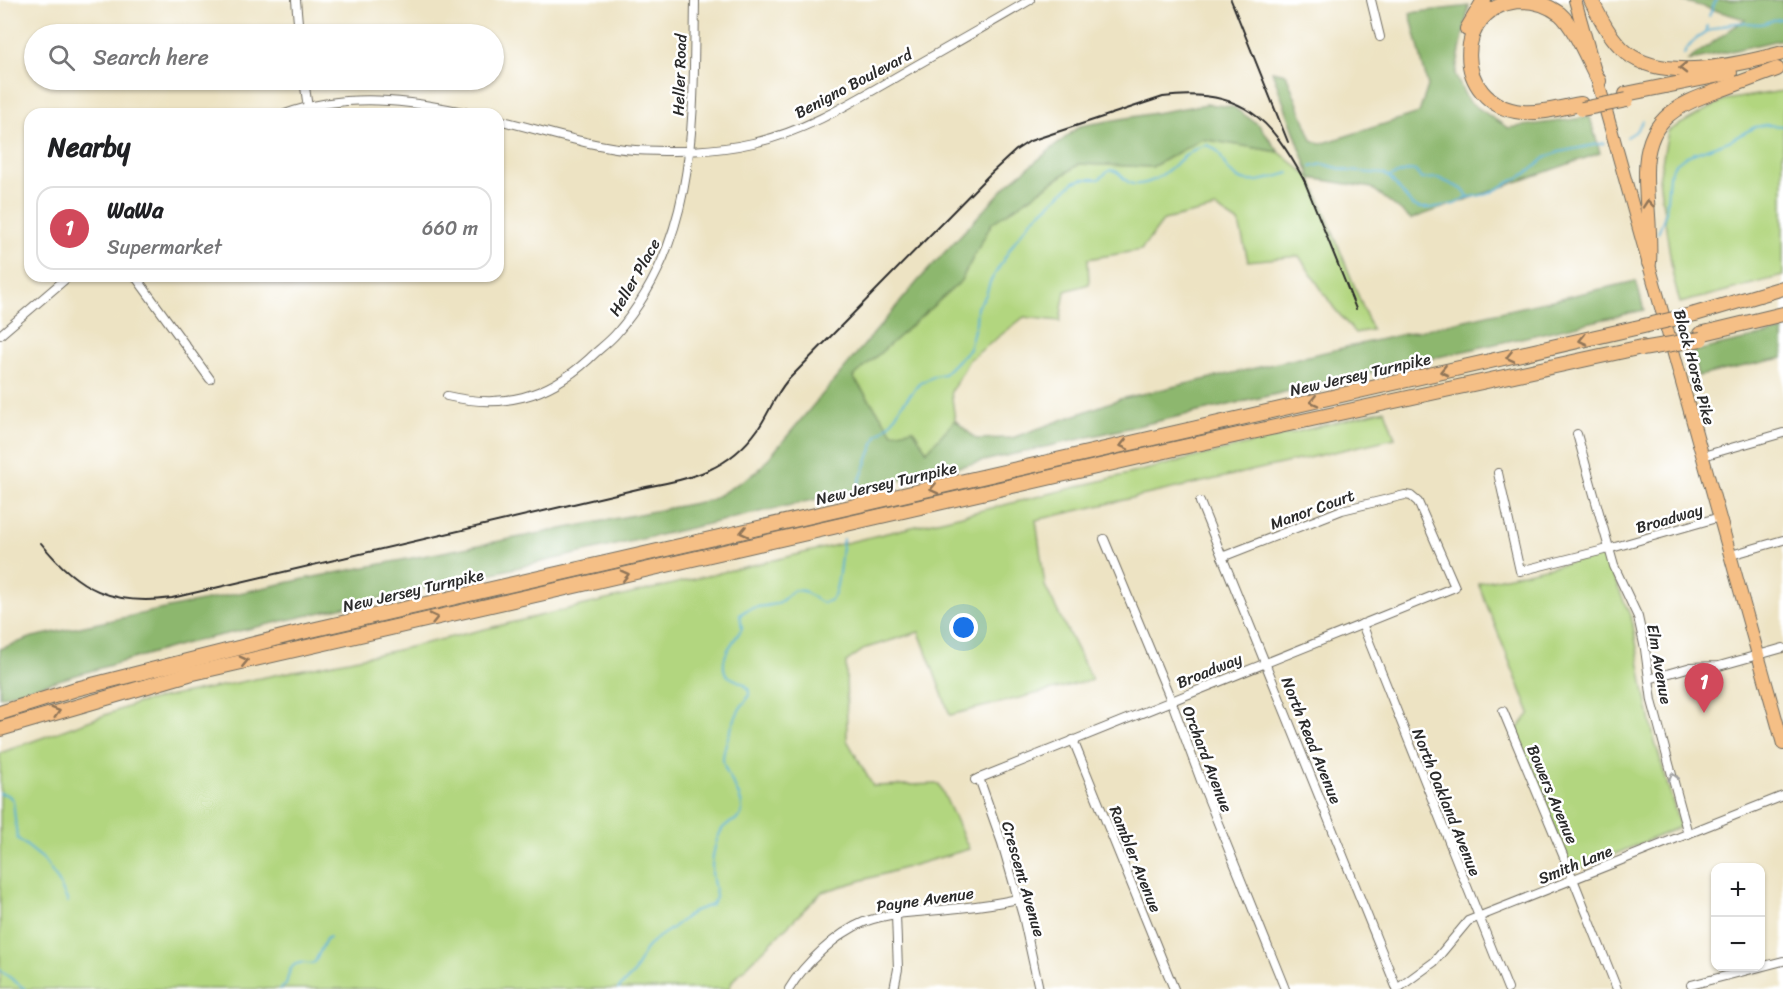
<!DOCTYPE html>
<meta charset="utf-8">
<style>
body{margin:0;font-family:Sriracha,sans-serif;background:#f6f6f6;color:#202124}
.controls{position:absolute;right:18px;bottom:18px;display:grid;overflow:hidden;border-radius:12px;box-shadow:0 2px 4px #0004}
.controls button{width:54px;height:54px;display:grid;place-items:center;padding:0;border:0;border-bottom:2px solid #e0e0e0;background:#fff;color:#202124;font:30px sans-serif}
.you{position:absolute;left:964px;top:628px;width:21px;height:21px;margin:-15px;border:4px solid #fff;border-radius:50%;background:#1a73e8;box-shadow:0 0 0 9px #1a73e833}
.badge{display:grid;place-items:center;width:39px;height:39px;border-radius:50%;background:#d1495b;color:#fff;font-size:20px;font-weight:700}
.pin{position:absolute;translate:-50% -50px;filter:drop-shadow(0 2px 3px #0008)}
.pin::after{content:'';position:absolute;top:32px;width:21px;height:18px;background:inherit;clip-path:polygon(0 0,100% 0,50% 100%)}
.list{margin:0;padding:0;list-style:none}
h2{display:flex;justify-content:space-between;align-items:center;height:78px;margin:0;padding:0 24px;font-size:26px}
h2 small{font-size:20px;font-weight:400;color:#757577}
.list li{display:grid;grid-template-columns:39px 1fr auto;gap:18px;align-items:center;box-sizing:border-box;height:84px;margin:0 12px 12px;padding:0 12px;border:2px solid #e0e0e0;border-radius:18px}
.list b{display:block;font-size:22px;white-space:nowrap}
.list p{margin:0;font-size:20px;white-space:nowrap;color:#757577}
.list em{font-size:20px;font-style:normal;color:#757577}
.icon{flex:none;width:33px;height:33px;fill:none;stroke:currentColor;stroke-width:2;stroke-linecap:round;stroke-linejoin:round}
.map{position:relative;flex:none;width:1783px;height:989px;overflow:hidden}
.search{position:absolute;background:#fff;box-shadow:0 2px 4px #0004;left:24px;top:24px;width:480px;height:66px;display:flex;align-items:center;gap:15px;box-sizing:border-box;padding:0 21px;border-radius:33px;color:#757577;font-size:22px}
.panel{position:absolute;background:#fff;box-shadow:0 2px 4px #0004;left:24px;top:108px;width:480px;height:174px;border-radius:18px}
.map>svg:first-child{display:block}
.green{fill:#b2d67f;stroke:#6e8055;stroke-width:1.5}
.forest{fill:#8db76e;stroke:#5c714c;stroke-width:1.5}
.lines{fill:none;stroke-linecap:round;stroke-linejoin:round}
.stream{stroke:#58b1d6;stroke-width:2}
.street-casing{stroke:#6f6b60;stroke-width:10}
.primary-casing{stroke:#6f6b60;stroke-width:14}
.highway-casing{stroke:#6f6b60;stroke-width:16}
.street{stroke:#fff;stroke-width:8}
.primary{stroke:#f5bf86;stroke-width:12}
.highway{stroke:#f5bf86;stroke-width:14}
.rail{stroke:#2b2b2b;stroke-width:2}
.highway-bridge-casing{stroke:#6f6b60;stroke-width:16;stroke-linecap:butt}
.highway-bridge{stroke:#f5bf86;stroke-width:14}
.oneway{stroke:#907558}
.oneway2{stroke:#a0a0a0}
.labels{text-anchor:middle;stroke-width:5;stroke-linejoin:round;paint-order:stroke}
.street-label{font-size:16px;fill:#2b2b2b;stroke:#fff}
</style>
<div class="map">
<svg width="1783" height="989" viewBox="0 0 1783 989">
<rect width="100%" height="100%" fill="#fff"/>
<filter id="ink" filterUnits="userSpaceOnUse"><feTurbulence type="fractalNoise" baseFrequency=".0167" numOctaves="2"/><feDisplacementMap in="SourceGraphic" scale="12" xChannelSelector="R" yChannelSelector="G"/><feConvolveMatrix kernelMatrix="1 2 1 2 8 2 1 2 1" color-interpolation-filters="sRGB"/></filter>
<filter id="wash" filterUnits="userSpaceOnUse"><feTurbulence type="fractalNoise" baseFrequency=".008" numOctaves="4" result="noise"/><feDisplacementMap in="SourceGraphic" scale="24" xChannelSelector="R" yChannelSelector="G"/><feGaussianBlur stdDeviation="1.35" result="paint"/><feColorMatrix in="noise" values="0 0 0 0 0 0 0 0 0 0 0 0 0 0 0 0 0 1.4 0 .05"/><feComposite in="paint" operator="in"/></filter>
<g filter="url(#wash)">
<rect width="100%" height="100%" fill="#ede3c3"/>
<g class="green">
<path d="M1783,91v185l-103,27 -7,-27 -14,-97 9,-48 56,-31z"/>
<path d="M1202,139l77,13 32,26 61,152 -17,3 -21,-25 -35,-52 -51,5 -9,-38 -23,-15 -52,12 -23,30 -53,9 1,25 -24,7 -5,30 -36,-4 -55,43 -18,32 4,28 -28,32 -34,-19 -40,-56 107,-95 32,-59 88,-59 72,3z"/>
<path d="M1385,410l10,28 -359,82 9,66 47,94 -142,35 -31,-83 -53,16 -20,14 1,78 26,46 66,-2 30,65 -147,43 -89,88 -4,9h-729v-236l138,-50 255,-52 607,-145z"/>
<path d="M1604,555l28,65 12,68 10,50 26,89 -108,45 -57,-140 15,-19 -52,-130z"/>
</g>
<g class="forest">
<path d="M1783,0v39l-96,22 58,-42 -65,-19z"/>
<path d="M1469,6l-14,69 13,26 40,27 82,-11 10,36 -189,66 -39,-31 -61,-10 -39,-107 14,3 26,66 9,4 98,-31 9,-27 -18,-73z"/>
<path d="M1207,104l26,3 26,18 20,27 -77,-13 -50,28 -73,-3 -87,59 -32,59 -107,95 40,56 20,-4 14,22 28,-31 21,19 36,-1 108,-39 516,-118 8,29 -1457,333 -187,54v-48l33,-12 276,-59 402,-78 46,-28 161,-191 90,-97 72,-58z"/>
<path d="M1783,331v27l-85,18 -6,-24z"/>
</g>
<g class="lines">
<g class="stream">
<path d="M1709,16l7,-16"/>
<path d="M1705,33l2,-7"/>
<path d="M1684,54c9,-18 31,-28 51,-31 8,-1 17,1 25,1 8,-1 14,-6 23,-5"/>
<path d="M1627,137l8,-5 8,-11"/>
<path d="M1311,167l12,-3 26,7 35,3 7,5 21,26 8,3h10l25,-4 10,-6 23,-4 41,-22 16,-14 14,-6 45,-9"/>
<path d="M1389,177l21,-7 6,1 5,8 17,-1 24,11 7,8"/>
<path d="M1658,233l8,-21 3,-37 6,-11 9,-7 45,-16 26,-14 11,-2 17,1"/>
<path d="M854,495l23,-59 14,-13 10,-17 18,-22 15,-8 10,-2 25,-25 7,-27 1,-15 9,-12 4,-13 25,-41 15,-19 44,-40 9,-3h16l11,-9c11,0 13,12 23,14 31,3 46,-33 73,-39 9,2 13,7 17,16 14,30 39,20 66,12"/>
<path d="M0,793l8,2 5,5 4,38 25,20 15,21 11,23"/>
<path d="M0,970l25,19"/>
<path d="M279,989l7,-4c2,-8 3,-21 14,-22 7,-1 8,3 15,-1l11,-23 4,-2"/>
<path d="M618,989l16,-16 11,-23 8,-9 19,-13 22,-17 17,-6 5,-7c0,-7 -2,-12 -3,-18 -3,-15 1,-36 8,-49 5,-11 21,-8 21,-21 1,-17 -19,-37 -19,-51 0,-11 12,-43 18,-52 3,-5 9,-8 8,-15 -2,-14 -24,-10 -25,-24 -2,-16 11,-27 18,-40l-2,-13c9,-10 25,-7 38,-12 6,-3 10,-9 16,-13l10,1 16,11c5,1 10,-1 13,-5 6,-8 8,-46 10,-58"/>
</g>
</g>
</g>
<g filter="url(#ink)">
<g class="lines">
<defs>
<g id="street">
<path d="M296,0l3,34"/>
<path d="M1371,0l9,37"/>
<path d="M304,80l4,28"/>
<path d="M285,114c61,-22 125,-14 187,0"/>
<path d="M498,120c44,10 93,27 137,30 40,2 79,2 118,-7 51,-11 98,-40 143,-66 45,-26 90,-51 134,-77"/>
<path d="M135,276l75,103"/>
<path d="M0,335l69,-59"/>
<path d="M447,396c56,13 99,2 142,-37 9,-9 19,-16 27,-25 83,-95 77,-216 79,-334"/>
<path d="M1577,434l37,132 24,51 7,32 7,52 36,133"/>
<path d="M1703,456l80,-23"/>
<path d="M1498,473l22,98 88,-22 112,-32"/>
<path d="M1200,502l197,487"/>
<path d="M1104,539l67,161 32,86 82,203"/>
<path d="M1731,555l52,-15"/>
<path d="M1362,624l146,365"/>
<path d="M1649,679l42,-12 28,-1 64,-18"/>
<path d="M1503,711l70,168 44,110"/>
<path d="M1073,740l101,249"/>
<path d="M979,778l23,65 21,73 16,73"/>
<path d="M975,780l480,-193 -37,-85 -7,-6 -6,-1 -63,15 -120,47"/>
<path d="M1691,985l92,-24"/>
<path d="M789,989c15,-25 48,-56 75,-67 30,-11 64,-10 95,-14 20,-2 40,-5 59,-9"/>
<path d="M894,989l4,-20 -2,-54"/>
<path d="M1397,989l37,-27 34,-41 315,-125"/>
</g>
<path id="primary" d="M1575,0l208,744"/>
<g id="highway">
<path d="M1591,0c9,18 20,40 36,53 37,30 114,11 156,0"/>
<path d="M1467,29l17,-29"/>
<path d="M1626,94l104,-21"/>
<path d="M1581,104c-19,3 -39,10 -59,8 -71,-7 -70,-109 0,-111 13,0 27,5 38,13 15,13 29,49 39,67"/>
<path d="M1649,263c2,-30 -3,-59 -3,-88 -1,-54 28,-70 74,-85 19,-7 38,-14 57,-21"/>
<path d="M1695,314l88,-26"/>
<path d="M1700,334l83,-20"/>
<path d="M0,713l76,-24 218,-55 1341,-306"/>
<path d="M0,729l189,-55 994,-227 459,-100"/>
</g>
</defs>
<use href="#street" class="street-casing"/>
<use href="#primary" class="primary-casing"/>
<use href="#highway" class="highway-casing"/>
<use href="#street" class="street"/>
<use href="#primary" class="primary"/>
<use href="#highway" class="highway"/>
<g class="rail">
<path d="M1231,0l57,142"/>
<path d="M1302,175l54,134"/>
<path d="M41,543c37,47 72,63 131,55l474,-111c47,-9 83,-17 112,-58 11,-16 17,-34 29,-48l202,-206 27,-25 14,-9 133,-44c78,-10 108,21 142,85"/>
</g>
<defs>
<g id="highway-bridge">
<path d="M1582,109l45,-9"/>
<path d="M1635,328l60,-14"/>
<path d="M1642,349l59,-10"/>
</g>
</defs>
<use href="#highway-bridge" class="highway-bridge-casing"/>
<use href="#highway-bridge" class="highway-bridge"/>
</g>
<defs><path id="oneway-chevron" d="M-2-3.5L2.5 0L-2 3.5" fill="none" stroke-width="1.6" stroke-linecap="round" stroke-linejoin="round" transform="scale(1.5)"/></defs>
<g class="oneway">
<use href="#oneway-chevron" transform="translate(1683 68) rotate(179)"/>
<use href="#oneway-chevron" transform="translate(1648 204) rotate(-95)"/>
<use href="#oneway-chevron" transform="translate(1583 340) rotate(167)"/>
<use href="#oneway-chevron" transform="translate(1510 357) rotate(167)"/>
<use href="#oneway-chevron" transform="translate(1444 371) rotate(167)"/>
<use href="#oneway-chevron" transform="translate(1314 401) rotate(167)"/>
<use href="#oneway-chevron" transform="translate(1124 445) rotate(167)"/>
<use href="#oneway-chevron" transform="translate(934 489) rotate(167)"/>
<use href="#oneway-chevron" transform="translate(744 532) rotate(167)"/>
<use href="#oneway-chevron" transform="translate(625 575) rotate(-13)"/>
<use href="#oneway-chevron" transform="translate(434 618) rotate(-13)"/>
<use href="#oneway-chevron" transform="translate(244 661) rotate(-13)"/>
<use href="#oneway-chevron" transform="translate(56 712) rotate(-16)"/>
</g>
<use class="oneway2" href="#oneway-chevron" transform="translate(1673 777) rotate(-105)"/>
</g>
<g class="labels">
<g class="street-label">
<text transform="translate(679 75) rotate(-88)" y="6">Heller Road</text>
<text transform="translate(853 83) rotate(-28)" y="6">Benigno Boulevard</text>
<text transform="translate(634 277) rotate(-60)" y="6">Heller Place</text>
<text transform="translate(1695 367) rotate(75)" y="6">Black Horse Pike</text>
<text transform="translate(1360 374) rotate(-13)" y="6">New Jersey Turnpike</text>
<text transform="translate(886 483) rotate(-13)" y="6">New Jersey Turnpike</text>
<text transform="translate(1312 509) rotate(-20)" y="6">Manor Court</text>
<text transform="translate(1669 518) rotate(-16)" y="6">Broadway</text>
<text transform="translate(413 590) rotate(-13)" y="6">New Jersey Turnpike</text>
<text transform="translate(1660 664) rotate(80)" y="6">Elm Avenue</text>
<text transform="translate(1209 670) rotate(-22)" y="6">Broadway</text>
<text transform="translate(1312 740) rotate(68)" y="6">North Read Avenue</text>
<text transform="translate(1208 759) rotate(69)" y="6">Orchard Avenue</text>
<text transform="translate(1553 794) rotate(67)" y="6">Bowers Avenue</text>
<text transform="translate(1447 802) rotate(68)" y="6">North Oakland Avenue</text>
<text transform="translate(1136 859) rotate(68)" y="6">Rambler Avenue</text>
<text transform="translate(1575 864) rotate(-22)" y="6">Smith Lane</text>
<text transform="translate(1024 879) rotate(74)" y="6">Crescent Avenue</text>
<text transform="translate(925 899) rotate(-8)" y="6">Payne Avenue</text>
</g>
</g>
</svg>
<div class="controls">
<button>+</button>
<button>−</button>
</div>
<div class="you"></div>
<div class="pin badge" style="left:1704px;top:713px">1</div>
<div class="search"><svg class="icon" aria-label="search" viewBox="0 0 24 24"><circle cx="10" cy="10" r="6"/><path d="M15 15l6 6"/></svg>Search here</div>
<section class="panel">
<h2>Nearby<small></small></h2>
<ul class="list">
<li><span class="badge">1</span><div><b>WaWa</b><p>Supermarket</p></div><em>660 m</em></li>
</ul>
</section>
</div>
